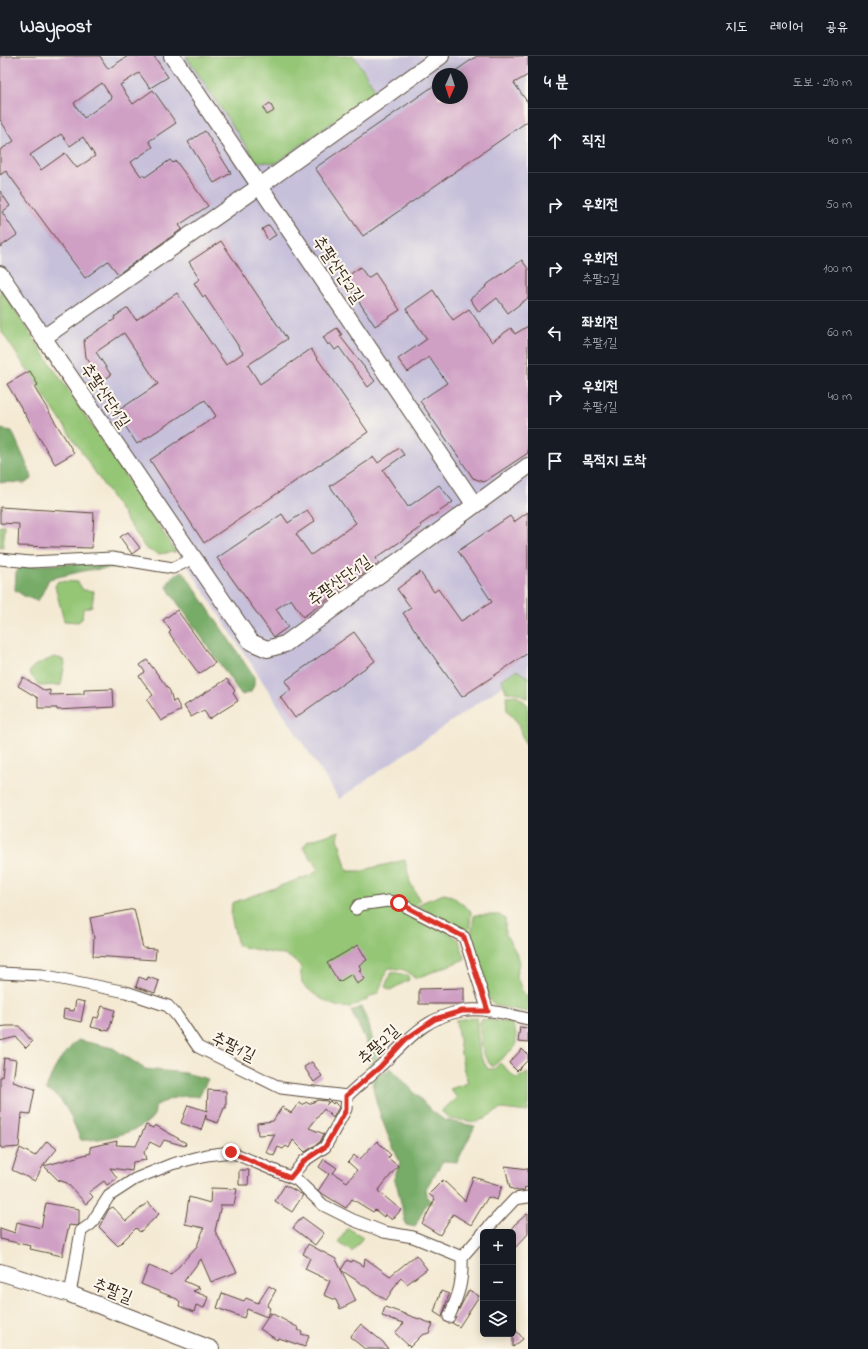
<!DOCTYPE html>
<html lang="ko">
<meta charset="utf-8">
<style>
body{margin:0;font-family:"Indie Flower","Poor Story",sans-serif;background:#20242c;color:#f1f3f6}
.controls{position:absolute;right:12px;bottom:12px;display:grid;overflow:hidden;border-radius:6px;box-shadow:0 2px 10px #0003}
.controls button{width:36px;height:36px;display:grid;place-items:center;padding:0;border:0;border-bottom:1px solid #363941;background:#171b24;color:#f1f3f6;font:20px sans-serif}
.compass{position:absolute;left:432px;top:12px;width:36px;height:36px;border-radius:50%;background:#171b24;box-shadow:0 2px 10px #0003;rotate:183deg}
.stop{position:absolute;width:12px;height:12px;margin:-9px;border:3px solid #d93025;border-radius:50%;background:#fff}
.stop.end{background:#d93025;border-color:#fff;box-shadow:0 1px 4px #0008}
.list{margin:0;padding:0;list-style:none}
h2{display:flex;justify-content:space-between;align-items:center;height:52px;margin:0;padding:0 16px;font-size:17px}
h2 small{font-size:13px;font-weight:400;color:#9ea1a6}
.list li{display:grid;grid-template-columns:26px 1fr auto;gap:12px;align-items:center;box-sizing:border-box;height:64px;padding:0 16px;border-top:1px solid #363941}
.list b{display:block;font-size:15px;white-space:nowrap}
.list p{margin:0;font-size:13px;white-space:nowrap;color:#9ea1a6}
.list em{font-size:13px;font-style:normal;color:#9ea1a6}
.icon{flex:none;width:22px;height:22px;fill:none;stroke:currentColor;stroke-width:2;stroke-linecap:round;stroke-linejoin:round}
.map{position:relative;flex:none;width:528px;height:1293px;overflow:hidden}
header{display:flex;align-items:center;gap:24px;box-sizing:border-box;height:56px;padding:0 20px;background:#171b24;border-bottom:1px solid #363941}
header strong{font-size:19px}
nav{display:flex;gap:22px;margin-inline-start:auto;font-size:14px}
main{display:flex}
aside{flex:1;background:#171b24}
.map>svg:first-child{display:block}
.industrial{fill:#c6c0da;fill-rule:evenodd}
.green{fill:#94c676;stroke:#68784a}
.forest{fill:#77ab67;stroke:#596a42}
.building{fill:#cf9fc4;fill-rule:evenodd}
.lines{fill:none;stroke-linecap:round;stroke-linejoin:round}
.street-casing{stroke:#574739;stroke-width:13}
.secondary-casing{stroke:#574739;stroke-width:18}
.street{stroke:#fff;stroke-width:11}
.secondary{stroke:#fff;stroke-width:16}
.route{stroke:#d93025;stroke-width:5}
.labels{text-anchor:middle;stroke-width:4;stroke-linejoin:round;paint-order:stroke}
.street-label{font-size:17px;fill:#3b2a1e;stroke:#fbf7ec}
</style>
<header>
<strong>Waypost</strong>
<nav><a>지도</a><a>레이어</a><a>공유</a></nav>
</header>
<main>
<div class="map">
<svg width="528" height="1293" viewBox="0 0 528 1293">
<rect width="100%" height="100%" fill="#fbf7ec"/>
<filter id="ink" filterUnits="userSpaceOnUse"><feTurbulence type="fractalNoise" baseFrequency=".025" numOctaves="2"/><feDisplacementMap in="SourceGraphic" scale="8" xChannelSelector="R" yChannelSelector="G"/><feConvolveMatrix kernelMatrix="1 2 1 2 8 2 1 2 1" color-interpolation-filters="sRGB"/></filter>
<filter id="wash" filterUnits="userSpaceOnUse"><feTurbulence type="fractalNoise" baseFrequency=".012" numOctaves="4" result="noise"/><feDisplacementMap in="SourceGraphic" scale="16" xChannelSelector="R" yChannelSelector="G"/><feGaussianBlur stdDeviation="0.9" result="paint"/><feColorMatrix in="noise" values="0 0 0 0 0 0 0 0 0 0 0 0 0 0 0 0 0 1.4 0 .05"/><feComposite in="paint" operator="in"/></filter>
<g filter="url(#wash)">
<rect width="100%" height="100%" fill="#f4ead4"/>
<path class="industrial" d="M0,0h528v626l-11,-6 -178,123 -339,-522zM438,18h24v24h-24z"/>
<g class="green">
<path d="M186,0h168l22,35 -100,72 -20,-2z"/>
<path d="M0,232l176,264 -18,2 -12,-5 -146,-220z"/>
<path d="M0,470h5l-2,21h-3z"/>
<path d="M58,525l20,1 5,8 11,1 -2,15 -9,3 -1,10 -4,3 -14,-1 -9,-35z"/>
<path d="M54,601l8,2 3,3 -4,23 -21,1 -11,-13 5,-7z"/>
<path d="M517,614l11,7v22l-9,-6 -13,-1 -4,-13z"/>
<path d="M517,639l11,10v56l-2,-14 -9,-25 -10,-12 -1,-14z"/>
<path d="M340,775l-2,7 9,33h17l7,-3 34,-8 5,22 10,19 -6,6 45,33 6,19 -45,18 -6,1c-7,-10 -15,-9 -26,-10l-10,25c-8,4 -17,10 -25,13 -17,7 -39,-12 -51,-22l-2,-19 -12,-9 -50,-10 -7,-30 1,-13 79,-28 7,-7 -15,-21 5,-6z"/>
<path d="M444,838l8,2 19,15 -2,23 -52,-28 6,-4z"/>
<path d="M474,859h25l6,4v14l11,19 3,11 -3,12 8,20 4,1v16l-32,-6 -7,-7 -18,-62z"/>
<path d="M391,916l17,3 1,5 -19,10 -5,-3z"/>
<path d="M476,961l4,39 8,13h6l6,-6 16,15 12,-5v39l-27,-3 -24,13 -27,-3 -9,-8 16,-13 -7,-9 18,-6 -5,-16 -7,-47z"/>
<path d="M482,963l30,4 4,11v12l-24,21 -9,-13 -4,-30z"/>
<path d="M348,1172l15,9 -11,15 -14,-10z"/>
</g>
<g class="forest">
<path d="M0,373l12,2 19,43 1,5 -7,4 -25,-1z"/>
<path d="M114,506l6,3 -1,3 -31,2 -39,9 -9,19 -3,3 -13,-5 -9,-6 1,-18 6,-6z"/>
<path d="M183,515l71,106v8l-3,7 -9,3 -4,-5 -68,-98 -3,-5c3,-10 7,-13 16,-16z"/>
<path d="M361,951l7,14 10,40 -8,6 -3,-24 -16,-32z"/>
<path d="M78,984l35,8 32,21 40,4 23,6 -9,18c-16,-3 -29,1 -44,9 0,3 0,7 -1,9 -11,18 -55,26 -73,25 -8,-16 -16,-45 -35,-50 5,-19 17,-37 32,-50z"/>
<path d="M391,1012l41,43 12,9 31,6 -18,36 -14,-1 -18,29 2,7 5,6 -6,1 -11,23 -9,-2 -9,-39 -3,-7 6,-17c-8,-15 -30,-68 -27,-84z"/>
</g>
<g id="blocks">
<g class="building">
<path d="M0,0h100l8,13 20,-13h26l14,21 -18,11 -11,-15 -19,12 13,19 20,-14 23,33 -27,18 4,6 -22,15 10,14 2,-1 2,2 25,-17 3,3 3,-2 32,45 -29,19 3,4 -64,45 -10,-13 -23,17 -79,-107 -6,4v-25l14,-9 -14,-21zM102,27l10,15 -28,20 -10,-15zM61,78l9,12 13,-9 12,19 -18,12 -12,-15 -24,17 -11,-15z"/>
<path d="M477,0h51v19l-14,8 14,20v18l-165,115 -48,-68 123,-85v15h24v-24h-11z"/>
<path d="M270,47l4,8 -7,4 -4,-7z"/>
<path d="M205,75l26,42 -17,10 -26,-41z"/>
<path d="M0,135l10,15 -8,6 15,23 -17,12z"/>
<path d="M269,169l7,10 -8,5 -6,-11z"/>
<path d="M221,185l66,98 -39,26 12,19 51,-35 57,83 -164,111 -54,-83 66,-44 -11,-16 -68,44 -21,-32 42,-28 -34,-51 -28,19 15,23 -9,6 -16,-24 -2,-17 31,-21 -1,-2 14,-9 8,12 41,-27 49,72 17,-12 -38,-57 -2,1 -9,-14 6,-4 -11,-17z"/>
<path d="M522,204l6,9v29l-20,15 -11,-15 -18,14 -9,-13 16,-12 -1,-1z"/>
<path d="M360,211l8,11 7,-5 25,37 -25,16 -31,-47z"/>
<path d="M433,234l20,30 16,-11 23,33 19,-14 4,6 13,-8v127l-44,29 -11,-4 -53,-77 27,-18 -18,-26 -21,15 -10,-13 29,-20 -21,-30z"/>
<path d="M337,272l5,7 -2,1 35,45 -7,6 -29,-40 -4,3 -5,-7 -2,2 -5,-8z"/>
<path d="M30,315l8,14 -4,2 40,66 -19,11 -48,-80z"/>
<path d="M399,392l5,7 -21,15 25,37 31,-22 14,17 -33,23 2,2 -46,31 3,5 -76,54 -12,-18 -15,10 12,18 -14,10 -57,-79 65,-44 6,9 19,-13 8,11 -19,13 15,21 45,-32 -26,-37 44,-29 4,6z"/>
<path d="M0,451l94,6 -2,35 -74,-2 1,-22 -19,-1z"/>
<path d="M528,456v141l-66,44 -59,-84 8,-5 -14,-19 23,-17 14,20 4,-3 23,32 31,-19 -34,-51 52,-35 4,6z"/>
<path d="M128,476l12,16 -8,6 -12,-17z"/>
<path d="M177,554l38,53 -16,11 -30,-41 2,-2 -8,-11z"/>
<path d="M354,576l21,29 -80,57 -15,-21 11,-7 -6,-9z"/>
<path d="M147,604l23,31 3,11 3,-2 5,10 -20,11 -14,-21 6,-5 -14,-19 6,-4 -5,-7z"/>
<path d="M23,621l22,14 5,-1v5l34,-1v-4l29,-1 1,18 -57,3v-2h-19v-10l-20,-12z"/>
<path d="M227,623l8,12 -2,2 5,8 -29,18 -5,-9 -13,7 -7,-11z"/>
<path d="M134,853l9,39 13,1 -1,11 -62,-4 1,-18 -4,-20z"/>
<path d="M358,889l9,15 -8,5 2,4 -2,1 6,9 -8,5 -5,-10 -13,8 -12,-19z"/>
<path d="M139,921l8,3 1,-3 11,4 -4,12 -19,-6z"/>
<path d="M464,932v16h-45v-15z"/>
<path d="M76,944l9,2 -4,20 -18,-4 1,-9 10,2z"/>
<path d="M102,950l13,4 -6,21 -18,-4 3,-10 4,1z"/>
<path d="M6,970h13l13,16 -6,6 -10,-11 -16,4v-14z"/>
<path d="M520,971l8,1v15l-10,-1z"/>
<path d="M522,993l6,6v5l-11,11 -8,-8z"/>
<path d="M4,1002l12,2 -3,22 22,7 -5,25 -8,-1 -3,34 -12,1h-6l-1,-3v-68h2z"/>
<path d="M312,1006l10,14 -8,6 -10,-15z"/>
<path d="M208,1034l18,1v17h-2l-6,15 -12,-4v-4l-5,15 -20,-7 7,-18 19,6z"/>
<path d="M318,1044l9,1 1,2 -2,2 4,-4 3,3 1,-2 5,5 -6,11 -9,-9 -15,19 15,6 -4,8 -15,10 -12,-12 -4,8 -3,-2 -3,3 -5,-2 -4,9 -8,-4 9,-18 -17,1 -1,-12 16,-2 9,-14 9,6 8,-10 4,2 3,-3 3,2z"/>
<path d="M146,1069l7,3 2,-3 31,18 -1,3 -21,-6 -4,7 -10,-5 -6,10 2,8 -13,2 -1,9 -22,-3 7,10 -10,7 -3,-4 -15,11 4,5 -7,7 -19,-21 -9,-3 -14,-14 47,-13 -1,-6 27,-6 -1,4 20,1z"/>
<path d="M47,1085l10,8 -14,17 -8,15 -23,-11 8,-22 15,8z"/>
<path d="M377,1085l14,14 -3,3 10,8 -20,25 23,19 -9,10 -7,-6 -1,3 -9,-7 -2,2 -21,-13 -6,9 -28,-17 11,-17 -10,-7 5,-8 13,9 -4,5 14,9 10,-12 -9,-8 6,-7 5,5z"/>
<path d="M505,1110l23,3v19l-3,-1 -1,4h-6l-8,-3z"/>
<path d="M239,1114h10l-1,15h-9z"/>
<path d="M473,1121l29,9 -5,14 -9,-3 -17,28 -18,-11 -13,21 -18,-11 13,-25 -6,-5 14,-14 22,21z"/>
<path d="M285,1129l18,10 -11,17 -17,-11z"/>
<path d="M211,1132l26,1 -3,16h-13l-6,26 22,41 -26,10 -10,-23 -17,22 16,7 -7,3 15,6 -4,11 -8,-3 -2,7 -15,-6 1,-4 -3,-3 -36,-15 8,-18 22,9 26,-29 7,-18 -19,-4 4,-27 21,6z"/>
<path d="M148,1146l11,12 -19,18 -4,-4 -18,18 -19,-19 10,-18 4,-2 13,14z"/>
<path d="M46,1147l33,6v15l-2,2 -8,-1 -7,31 -32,-7 1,-3 -31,-7v-11l15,5 2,-11 24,6z"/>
<path d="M528,1157v21l-15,16v-24z"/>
<path d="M302,1161l22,16 -9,12 -22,-17z"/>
<path d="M308,1188l28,15 20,42 -16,8 -4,-9 -12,-5 6,-14 -25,-12 5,-11 -7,-4z"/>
<path d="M416,1199l11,14 -20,15 -6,-7 -15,23 -45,-30 6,-10 4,2 1,-2 12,6 1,-8 25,18z"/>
<path d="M269,1230l7,4 -9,16 3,2 -3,9 -20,-8 -3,9 -27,-10 5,-15 22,8 2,-3 12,5z"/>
<path d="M469,1234l10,6 -20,31 -7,-4z"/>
<path d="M441,1235l8,3 -7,23 -8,-5z"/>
<path d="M385,1251l48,17 -4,9 -7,2 -12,12 -15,-14 9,-10 -22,-7z"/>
<path d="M271,1257l28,15 -1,2 4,2 -1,2 8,2 -4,11 -26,-9 -2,2 -17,-11z"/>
<path d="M361,1268l22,18 5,7h-23l-15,-12z"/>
<path d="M513,1270l10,13 -10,8z"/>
</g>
</g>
</g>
<g filter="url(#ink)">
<use href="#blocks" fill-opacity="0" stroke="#574739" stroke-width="1"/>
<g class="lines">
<defs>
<g id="street">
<path d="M0,503l30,3 82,-4 61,10 21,-10"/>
<path d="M356,853l3,-4 29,-4 11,2 65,34 24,74"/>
<path d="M0,917l42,2 84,17 42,14 9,10 21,31 83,41 66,8 -1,13 -21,38 -21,14 -13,16"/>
<path d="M347,1040c10,-10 22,-19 32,-29 28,-25 42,-48 82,-56 21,-4 46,3 67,8"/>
<path d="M484,1176l31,-33 13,-2"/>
<path d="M70,1238l11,-63 10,-7 18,-28 26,-17 37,-15 35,-9 24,-3 66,28 26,25 30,15 31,12 29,5 49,20"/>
<path d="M449,1261c10,-23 14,-35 13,-60l21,-24"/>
</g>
<g id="secondary">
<path d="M172,0l302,448"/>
<path d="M0,218l251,368 16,7 18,-5 243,-178"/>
<path d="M43,282l217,-152 181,-130"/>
<path d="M0,1216l70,22 141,55"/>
</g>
</defs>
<use href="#street" class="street-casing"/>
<use href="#secondary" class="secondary-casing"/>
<use href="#street" class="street"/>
<use href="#secondary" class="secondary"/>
</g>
</g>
<g class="lines" filter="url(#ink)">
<path class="route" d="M231,1096l59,26 14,-17 21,-14 21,-37v-14l34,-29 26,-28 29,-20 27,-8h26l-24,-74 -65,-34"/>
</g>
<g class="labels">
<g class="street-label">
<text transform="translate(339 213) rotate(56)" y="6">추팔산단2길</text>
<text transform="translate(106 339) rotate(56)" y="6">추팔산단1길</text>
<text transform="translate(339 524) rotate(-36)" y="6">추팔산단1길</text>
<text transform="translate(378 988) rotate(-43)" y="6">추팔2길</text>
<text transform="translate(234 990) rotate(26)" y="6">추팔1길</text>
<text transform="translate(113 1234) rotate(21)" y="6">추팔길</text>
</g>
</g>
</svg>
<div class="controls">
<button>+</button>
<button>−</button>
<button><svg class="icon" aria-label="layers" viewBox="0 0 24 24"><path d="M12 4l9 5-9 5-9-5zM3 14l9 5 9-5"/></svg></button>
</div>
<svg class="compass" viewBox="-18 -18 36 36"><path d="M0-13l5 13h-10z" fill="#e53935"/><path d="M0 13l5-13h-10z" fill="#9ea1a6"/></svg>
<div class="stop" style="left:399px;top:847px"></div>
<div class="stop end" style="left:231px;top:1096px"></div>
</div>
<aside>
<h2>4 분<small>도보 · 290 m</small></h2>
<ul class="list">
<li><svg class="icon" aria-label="ahead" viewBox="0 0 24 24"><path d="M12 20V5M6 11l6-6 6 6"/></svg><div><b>직진</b></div><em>40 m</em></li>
<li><svg class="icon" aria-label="right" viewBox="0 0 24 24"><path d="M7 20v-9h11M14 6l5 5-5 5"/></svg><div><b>우회전</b></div><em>50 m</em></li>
<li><svg class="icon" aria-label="right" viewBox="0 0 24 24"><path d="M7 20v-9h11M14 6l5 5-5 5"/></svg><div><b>우회전</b><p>추팔2길</p></div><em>100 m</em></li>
<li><svg class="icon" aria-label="left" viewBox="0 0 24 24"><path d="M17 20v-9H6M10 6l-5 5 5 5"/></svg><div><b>좌회전</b><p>추팔1길</p></div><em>60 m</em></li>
<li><svg class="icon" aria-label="right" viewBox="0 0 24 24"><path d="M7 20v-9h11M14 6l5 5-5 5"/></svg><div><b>우회전</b><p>추팔1길</p></div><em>40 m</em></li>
<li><svg class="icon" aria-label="arrive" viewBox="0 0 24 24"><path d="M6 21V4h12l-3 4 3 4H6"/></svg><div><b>목적지 도착</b></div></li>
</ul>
</aside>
</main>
